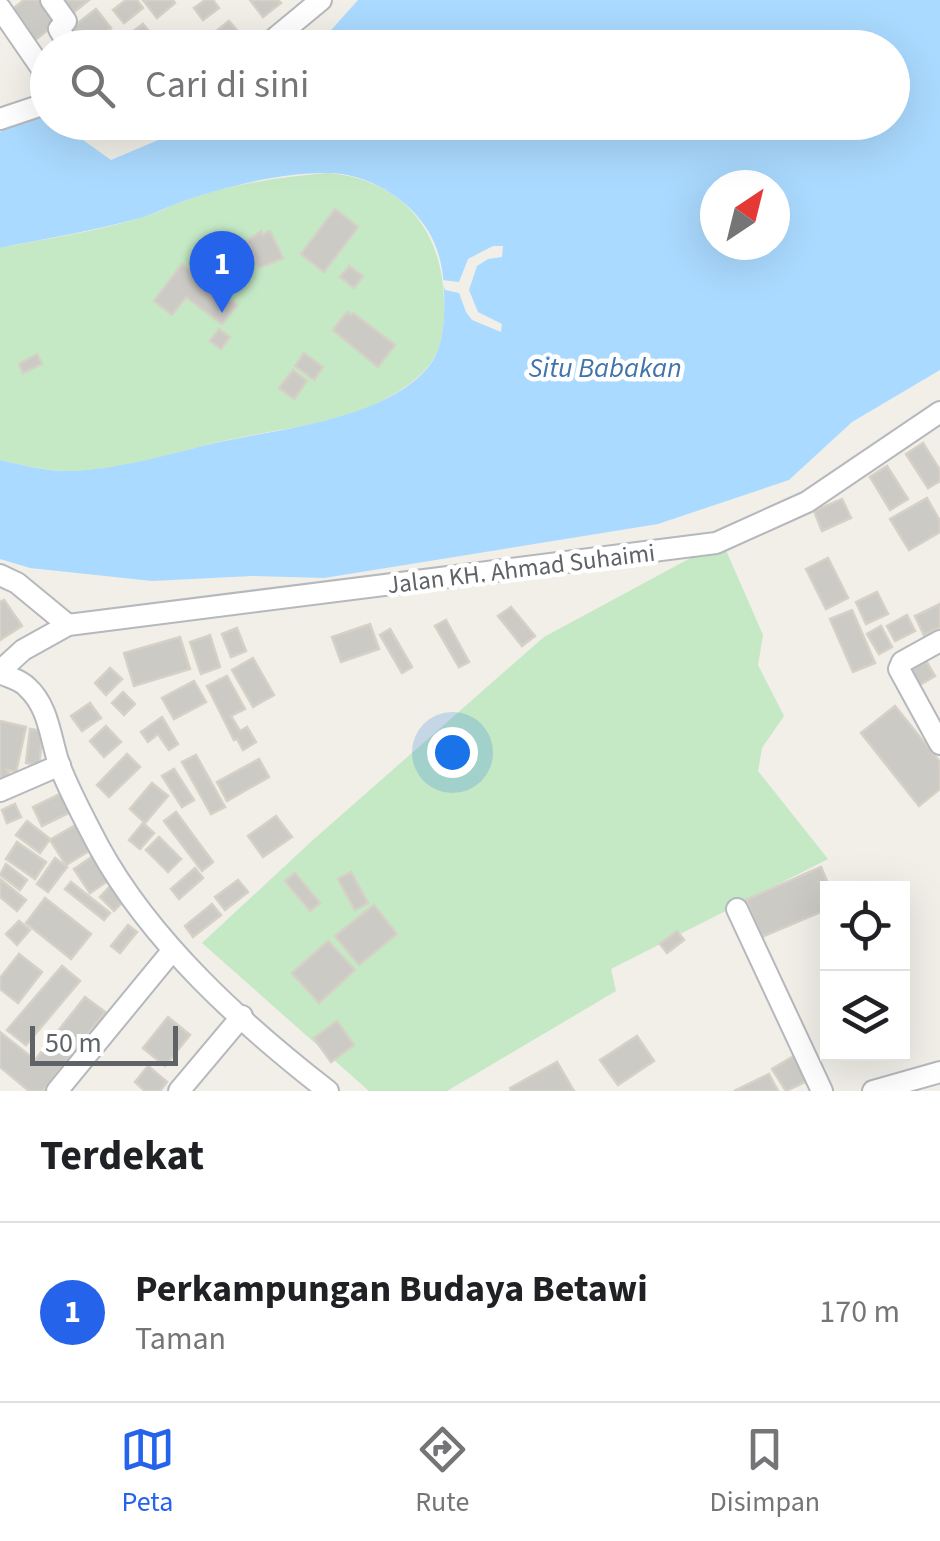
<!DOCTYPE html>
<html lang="id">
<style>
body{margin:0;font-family:"Source Sans 3",sans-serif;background:#f6f6f6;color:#202124}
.controls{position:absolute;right:30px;bottom:30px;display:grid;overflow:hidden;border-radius:0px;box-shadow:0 10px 40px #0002}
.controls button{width:90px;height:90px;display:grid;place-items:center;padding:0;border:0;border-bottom:2px solid #e0e0e0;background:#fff;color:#202124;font:50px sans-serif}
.compass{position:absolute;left:700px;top:170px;width:90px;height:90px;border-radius:50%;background:#fff;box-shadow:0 10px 40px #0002;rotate:35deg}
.scale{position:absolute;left:30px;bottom:25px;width:148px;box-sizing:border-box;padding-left:10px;border:5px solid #5f6368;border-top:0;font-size:28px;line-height:35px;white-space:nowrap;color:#5f6368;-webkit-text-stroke:8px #fff;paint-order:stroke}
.you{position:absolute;left:452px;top:752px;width:35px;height:35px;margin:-25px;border:8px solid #fff;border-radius:50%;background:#1a73e8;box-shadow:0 0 0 15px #1a73e833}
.badge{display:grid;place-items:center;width:65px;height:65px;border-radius:50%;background:#2563eb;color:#fff;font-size:32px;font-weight:700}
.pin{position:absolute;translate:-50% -82px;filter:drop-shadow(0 2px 5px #0008)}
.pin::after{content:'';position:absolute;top:52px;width:35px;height:30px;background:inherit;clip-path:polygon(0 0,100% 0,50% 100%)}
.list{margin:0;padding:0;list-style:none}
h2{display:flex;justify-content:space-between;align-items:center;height:130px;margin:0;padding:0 40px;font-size:42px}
h2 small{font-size:32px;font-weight:400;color:#757577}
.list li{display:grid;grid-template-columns:65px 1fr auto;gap:30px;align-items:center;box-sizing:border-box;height:180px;padding:0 40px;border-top:2px solid #e0e0e0}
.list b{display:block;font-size:38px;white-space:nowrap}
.list p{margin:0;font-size:32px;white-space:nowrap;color:#757577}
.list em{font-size:32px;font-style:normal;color:#757577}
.icon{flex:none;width:55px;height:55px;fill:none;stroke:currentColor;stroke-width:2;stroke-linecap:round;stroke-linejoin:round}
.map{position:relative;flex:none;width:940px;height:1091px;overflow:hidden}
.search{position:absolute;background:#fff;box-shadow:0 10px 40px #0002;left:30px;right:30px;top:30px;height:110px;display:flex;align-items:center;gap:25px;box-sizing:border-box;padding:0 35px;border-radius:55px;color:#757577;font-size:38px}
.sheet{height:310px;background:#fff}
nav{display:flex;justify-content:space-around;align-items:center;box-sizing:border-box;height:140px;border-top:2px solid #e0e0e0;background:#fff;font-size:28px;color:#757577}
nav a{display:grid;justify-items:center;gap:5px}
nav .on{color:#2563eb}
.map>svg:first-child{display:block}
.green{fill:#c5e8c5}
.water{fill:#aadaff;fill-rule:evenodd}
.pier{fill:#f1efe8}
.building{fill:#cccac5;stroke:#d6d1c6;stroke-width:2.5}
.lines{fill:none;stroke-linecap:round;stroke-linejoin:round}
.minor-casing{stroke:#b5b8bc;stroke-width:24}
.minor{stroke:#fff;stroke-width:20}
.labels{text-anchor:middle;stroke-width:9;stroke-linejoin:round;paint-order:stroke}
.street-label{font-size:25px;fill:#5f6368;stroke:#fff}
.water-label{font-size:28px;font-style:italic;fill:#4174aa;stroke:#fff}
</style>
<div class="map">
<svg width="940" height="1091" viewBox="0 0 940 1091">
<rect width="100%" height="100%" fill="#f1efe8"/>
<g class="green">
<path d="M329,173c80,8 118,65 115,142 -1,25 -6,44 -25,61 -54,49 -141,51 -209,68 -47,13 -93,26 -142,27 -23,0 -46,-6 -68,-11v-212c48,-10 96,-16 143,-31 15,-4 28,-12 43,-17 45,-16 95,-23 143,-27z"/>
<path d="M722,541l41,94 -5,30 26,51 -22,32 -4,23 70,88 -217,110 5,22 -169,100h-78l-167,-148 112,-104 230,-202z"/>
</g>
<path class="water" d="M358,0h582v370l-88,52 -63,58 -131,44 -334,54 -72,-2 -100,5 -122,-13 -30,-9v-99c22,5 44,11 67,11 51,-1 99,-16 148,-28 63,-14 158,-22 206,-68 18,-17 22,-37 23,-61 1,-21 0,-47 -8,-67 -15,-41 -63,-73 -106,-74 -46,-1 -97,12 -141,26 -16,5 -32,14 -49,19 -46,13 -93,20 -140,30v-116l33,-18 14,4 1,4 11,1 52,37 90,-38 12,6 8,-6h671v-74l-576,-1zM715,185h60v60h-60z"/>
<path class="pier" d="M493,246h10l-1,11 -14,2 -11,7 -8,24 9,22 24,12 -1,8 -29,-12 -6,-8 -7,-19 -14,-3 -3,-10 17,2 9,-23z"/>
<g class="building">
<path d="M24,0h21l15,20 -26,21 -24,-30z"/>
<path d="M54,0h35l-21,17z"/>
<path d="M126,0h11l6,8 -19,15 -11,-13z"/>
<path d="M143,0h30l2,3 -18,15z"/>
<path d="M205,0h8l6,8 -16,12 -9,-12z"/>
<path d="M250,0h28l3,3 -18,14z"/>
<path d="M96,9l15,19 -25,20h-11l-11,-14z"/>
<path d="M229,21l14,16 -16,11 -12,-16z"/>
<path d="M143,24l17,21 -4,3h-12l-12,-16z"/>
<path d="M204,34l11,14h-28z"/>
<path d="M335,209l23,18 -34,45 -23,-18z"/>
<path d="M261,231l1,4 8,-4 13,27 -24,10 -12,-27z"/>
<path d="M182,264l55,41 -15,19 -36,-27 -14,18 -18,-14z"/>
<path d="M349,266l14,10 -9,12 -14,-11z"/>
<path d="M347,312l4,3 2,-2 42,32 -17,22 -45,-37z"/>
<path d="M219,329l11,8 -9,12 -11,-8z"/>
<path d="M304,353l19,14 -9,13 -19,-14z"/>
<path d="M37,354l5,10 -19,9 -4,-9z"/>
<path d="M293,370l14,11 -13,18 -15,-11z"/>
<path d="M923,443l17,27v11l-12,7 -22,-34z"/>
<path d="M887,466l21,33 -18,11 -20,-33z"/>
<path d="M927,498l13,23v11l-31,18 -19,-31z"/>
<path d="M842,499l9,19 -29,13 -8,-20z"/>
<path d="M828,558l20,40 -22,11 -20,-40z"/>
<path d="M877,592l11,22 -22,10 -10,-22z"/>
<path d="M4,600l18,26 -22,14v-38z"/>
<path d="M940,604v23l-16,8 -9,-19z"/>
<path d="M511,607l24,29 -13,10 -24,-30z"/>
<path d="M852,610l23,53 -22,9 -23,-53z"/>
<path d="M907,615l8,16 -20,10 -8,-15z"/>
<path d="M446,620l23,42 -10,5 -24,-41z"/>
<path d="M370,624l9,25 -38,13 -9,-25z"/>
<path d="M881,626l11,21 -13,7 -12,-20z"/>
<path d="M237,628l9,23 -15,6 -9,-23z"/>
<path d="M390,629l22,38 -10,6 -22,-38z"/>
<path d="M210,635l10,32 -19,7 -11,-32z"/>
<path d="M180,637l10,32 -56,17 -10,-33z"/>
<path d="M253,658l21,37 -21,12 -21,-37z"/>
<path d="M925,659l10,17 -19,11 -10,-16z"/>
<path d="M110,668l12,11 -16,16 -11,-12z"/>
<path d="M227,676l18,33 -14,7 9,15 7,-4 9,15 -13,8 -6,-11 -3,1 -27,-54z"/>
<path d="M194,681l12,21 -32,17 -12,-21z"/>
<path d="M123,692l12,12 -11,11 -12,-12z"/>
<path d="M90,703l11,15 -19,13 -11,-15z"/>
<path d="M895,706l45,56v27l-21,17 -58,-73z"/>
<path d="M162,717l16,27 -9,6 -11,-16 -10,8 -7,-10z"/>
<path d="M0,721l26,6 -10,45 -9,-2 4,6 -11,6z"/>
<path d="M106,726l15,16 -17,15 -14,-16z"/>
<path d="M30,729l13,2 -4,34 -13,-2z"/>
<path d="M127,754l13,13 -31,30 -12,-12z"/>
<path d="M196,755l29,52 -14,7 -29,-52z"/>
<path d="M259,759l10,18 -42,24 -10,-19z"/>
<path d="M174,769l20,31 -12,7 -20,-31z"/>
<path d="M152,783l16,13 -23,27 -15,-14z"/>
<path d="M64,792l9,19 -31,15 -9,-19z"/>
<path d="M15,804l6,13 -14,6 -5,-13z"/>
<path d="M176,812l37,50 -11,9 -38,-50z"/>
<path d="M276,816l16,21 -29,20 -15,-21z"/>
<path d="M27,821l23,18 -10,14 -24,-18z"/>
<path d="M79,823l16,24 -29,18 -16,-25z"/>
<path d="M143,823l11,10 -14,16 -11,-9z"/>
<path d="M159,837l22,22 -13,13 -22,-22z"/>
<path d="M17,842l29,20 -11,17 -29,-20z"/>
<path d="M96,854l16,24 -22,15 -16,-24z"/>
<path d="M55,858l12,9 -19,25 -11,-8z"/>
<path d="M6,864l21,16 -7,10 -20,-15z"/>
<path d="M821,867l9,21h-2v21l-66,28 -16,-37z"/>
<path d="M195,868l8,10 -24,21 -8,-10z"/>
<path d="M351,872l17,31 -13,7 -17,-31z"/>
<path d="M295,873l25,30 -10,8 -25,-30z"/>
<path d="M0,879l26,21 -9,11 -17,-14z"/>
<path d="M238,880l10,12 -23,18 -10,-13z"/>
<path d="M71,882l39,31 -6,7 -39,-31z"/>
<path d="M113,883l14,14 -13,14 -14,-14z"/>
<path d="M45,898l46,36 -20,25 -45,-36z"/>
<path d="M212,904l9,11 -28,22 -8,-11z"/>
<path d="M374,905l23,29 -38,31 -24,-29z"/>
<path d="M19,921l11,9 -13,15 -11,-11z"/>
<path d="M128,925l9,7 -17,21 -9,-7z"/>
<path d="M677,931l7,9 -17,13 -7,-9z"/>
<path d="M328,941l27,29 -36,33 -27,-30z"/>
<path d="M19,954l23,18 -24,31 -18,-14v-11z"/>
<path d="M62,966l18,15 -54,64 -19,-15z"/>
<path d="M85,997l20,15 -62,79h-14l-29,-24v-35l35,28z"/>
<path d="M168,1017l22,18 -25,31 -22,-18z"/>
<path d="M337,1021l17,24 -23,17 -17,-24z"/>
<path d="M637,1036l17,25 -36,24 -18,-25z"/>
<path d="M794,1056l15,24 -23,11 -14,-22z"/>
<path d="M557,1062l17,29h-63l-1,-3z"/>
<path d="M148,1066l19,16 -7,9h-15l-10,-9z"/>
<path d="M769,1074l9,17h-44z"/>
</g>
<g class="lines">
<defs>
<g id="minor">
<path d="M51,0l15,21 -7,8 11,19"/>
<path d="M0,8l42,61 4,34"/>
<path d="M263,48l58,-48"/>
<path d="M0,119l48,-16"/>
<path d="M0,575l17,8 51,42"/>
<path d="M940,641l-38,21 -3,7 41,75"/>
<path d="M0,671l23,-21 45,-25 648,-82 91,-41 133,-90"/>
<path d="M0,673c8,4 21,7 27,14 22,20 23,50 32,77 10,27 26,56 40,83 52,95 144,178 229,244"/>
<path d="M0,791l60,-26"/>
<path d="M737,909l85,182"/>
<path d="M57,1091l115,-140"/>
<path d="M179,1091l63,-75"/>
<path d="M873,1091l67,-19"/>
</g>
</defs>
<use href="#minor" class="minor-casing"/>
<use href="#minor" class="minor"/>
</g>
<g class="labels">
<g class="street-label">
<text transform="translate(521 568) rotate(-7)" y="9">Jalan KH. Ahmad Suhaimi</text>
</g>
<g class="water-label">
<text x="605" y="377">Situ Babakan</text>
</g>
</g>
</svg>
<div class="controls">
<button><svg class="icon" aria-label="locate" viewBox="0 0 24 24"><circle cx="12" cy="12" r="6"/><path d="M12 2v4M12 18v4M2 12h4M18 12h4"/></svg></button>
<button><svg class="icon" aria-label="layers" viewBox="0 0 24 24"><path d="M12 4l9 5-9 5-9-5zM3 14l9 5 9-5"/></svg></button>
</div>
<svg class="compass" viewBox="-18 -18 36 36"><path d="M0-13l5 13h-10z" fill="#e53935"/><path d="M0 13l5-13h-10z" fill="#757577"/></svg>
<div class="scale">50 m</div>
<div class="you"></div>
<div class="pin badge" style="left:222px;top:313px">1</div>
<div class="search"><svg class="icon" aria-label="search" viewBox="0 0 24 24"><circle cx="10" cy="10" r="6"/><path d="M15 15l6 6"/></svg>Cari di sini</div>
</div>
<section class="sheet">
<h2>Terdekat<small></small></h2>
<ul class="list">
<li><span class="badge">1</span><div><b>Perkampungan Budaya Betawi</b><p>Taman</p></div><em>170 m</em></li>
</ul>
</section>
<nav>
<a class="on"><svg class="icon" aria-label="map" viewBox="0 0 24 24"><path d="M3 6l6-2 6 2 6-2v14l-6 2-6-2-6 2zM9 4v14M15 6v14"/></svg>Peta</a>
<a><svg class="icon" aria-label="directions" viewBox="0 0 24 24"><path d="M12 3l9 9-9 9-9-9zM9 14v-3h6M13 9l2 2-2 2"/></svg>Rute</a>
<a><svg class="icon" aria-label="saved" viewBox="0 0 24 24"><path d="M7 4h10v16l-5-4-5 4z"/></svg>Disimpan</a>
</nav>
